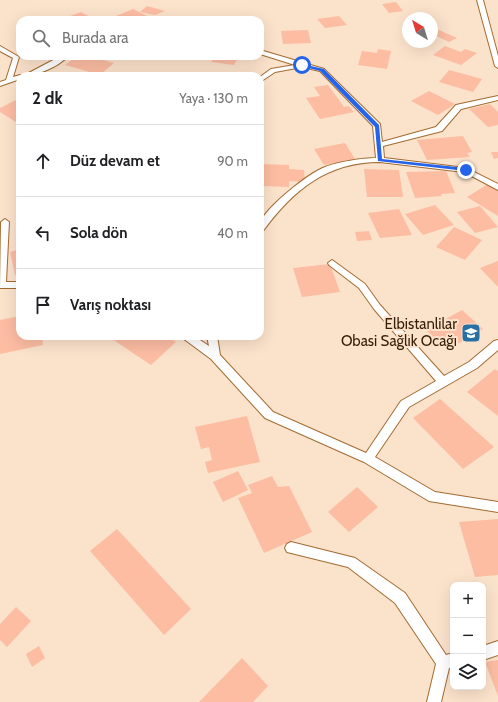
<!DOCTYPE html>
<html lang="tr">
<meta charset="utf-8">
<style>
body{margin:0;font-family:Cabin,sans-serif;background:#f6f6f6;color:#202124}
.controls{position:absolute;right:12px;bottom:12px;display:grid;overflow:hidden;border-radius:8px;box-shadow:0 4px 16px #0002}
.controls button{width:36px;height:36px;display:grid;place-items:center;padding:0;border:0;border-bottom:1px solid #e0e0e0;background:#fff;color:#202124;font:20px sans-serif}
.compass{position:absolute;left:402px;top:12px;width:36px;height:36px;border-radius:50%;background:#fff;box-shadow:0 4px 16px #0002;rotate:322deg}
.stop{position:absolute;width:12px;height:12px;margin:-9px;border:3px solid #2563eb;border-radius:50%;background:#fff}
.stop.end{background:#2563eb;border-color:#fff;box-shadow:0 1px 4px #0008}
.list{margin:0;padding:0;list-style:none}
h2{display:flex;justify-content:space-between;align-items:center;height:52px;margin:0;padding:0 16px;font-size:17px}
h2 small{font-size:13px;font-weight:400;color:#757577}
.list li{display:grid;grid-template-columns:26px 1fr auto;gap:12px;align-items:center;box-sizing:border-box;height:72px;padding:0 16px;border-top:1px solid #e0e0e0}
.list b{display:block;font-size:15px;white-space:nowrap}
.list em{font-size:13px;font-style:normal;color:#757577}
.icon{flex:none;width:22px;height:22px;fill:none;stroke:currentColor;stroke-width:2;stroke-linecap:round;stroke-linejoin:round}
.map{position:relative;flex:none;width:498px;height:702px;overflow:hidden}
.search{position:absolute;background:#fff;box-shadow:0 4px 16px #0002;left:16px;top:16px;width:248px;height:44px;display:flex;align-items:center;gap:10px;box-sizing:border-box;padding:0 14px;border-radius:12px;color:#757577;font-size:15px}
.panel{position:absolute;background:#fff;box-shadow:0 4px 16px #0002;left:16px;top:72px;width:248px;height:268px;border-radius:12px}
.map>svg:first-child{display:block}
.building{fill:#fcbda3}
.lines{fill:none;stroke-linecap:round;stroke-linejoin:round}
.lane-casing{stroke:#a36b31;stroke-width:2}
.lane{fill:#fff;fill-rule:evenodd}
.route{fill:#2563eb}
.labels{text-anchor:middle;stroke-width:4;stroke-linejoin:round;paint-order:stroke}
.poi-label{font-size:15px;fill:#361f06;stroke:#fbe2cb;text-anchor:end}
</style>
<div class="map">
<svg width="498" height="702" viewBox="0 0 498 702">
<rect width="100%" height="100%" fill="#fbe2cb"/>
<g class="building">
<path d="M396,2l7,9 -14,2 -7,-9z"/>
<path d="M147,6l18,5 -10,4 -15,-3z"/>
<path d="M133,9l20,10 -32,1 -7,-3z"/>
<path d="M81,12l7,4 -9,4h-19z"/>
<path d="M339,16l8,9 -22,3 -8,-9z"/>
<path d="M432,27l25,11 -8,4 -17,-8z"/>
<path d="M308,30l3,13 -28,1 -2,-13z"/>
<path d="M445,46l16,6 4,-3 12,4 -16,12 -28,-10z"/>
<path d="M378,49l13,2 -4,18 -29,-4 4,-14 15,2z"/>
<path d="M77,56h13l24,7 -14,12 -35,-10z"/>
<path d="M215,56h8l15,2 -4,7 -23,-3z"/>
<path d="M449,70l33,9 -9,13 -34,-10z"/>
<path d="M328,85l16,22 5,-1 5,6 -34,7 -14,-21 14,-2 -6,-9z"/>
<path d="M429,91l26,13 -17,11 -27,-14z"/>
<path d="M20,98v25l-1,1 -19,-12v-4z"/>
<path d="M490,104l8,8v13l-10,2 -19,-18z"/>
<path d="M463,136l9,16 -5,1 3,4 -43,3 -10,-20z"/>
<path d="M345,143l10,16 -31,6 -10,-16z"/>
<path d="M491,152h7v6l-4,1z"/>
<path d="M260,164l29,1v4l15,1 1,12 -16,-1v6l-29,-1z"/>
<path d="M364,169l35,1 4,27h-36z"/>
<path d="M446,171l9,22 -14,1 1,2 -27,2 -9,-26z"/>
<path d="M488,184l10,6v26l-31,-19z"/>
<path d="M435,205l19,20 -31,10 -18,-21z"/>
<path d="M480,206l18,21 -23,6 -18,-21z"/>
<path d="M399,209l13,26 -32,3 -12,-25z"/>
<path d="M454,227l28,13 -17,20 -29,-13z"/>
<path d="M369,231l3,9 -15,1 -2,-9z"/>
<path d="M20,249v25l-5,1 -5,-23z"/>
<path d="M498,261v26l-18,-19z"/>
<path d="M330,264l10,28 -38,5 -9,-29z"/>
<path d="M462,310l21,19 -36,21 -21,-20z"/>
<path d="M20,316v20h22l1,9 -43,9v-34z"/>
<path d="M110,336h57l9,6 -25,23 -42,-28z"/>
<path d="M495,369l3,2v45l-31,-24z"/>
<path d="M440,399l54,48 -31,22 -50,-51z"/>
<path d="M247,416l13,46 -52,11 -3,-11 7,-2 -3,-13 -8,2 -6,-22z"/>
<path d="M238,471l10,19 -25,12 -10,-20z"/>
<path d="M272,476l6,11 11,-1 23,46 -48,21 -26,-55 14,-5 -4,-8z"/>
<path d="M357,487l21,20 -29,25 -21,-20z"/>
<path d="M498,519v56l-23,2 -16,-55z"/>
<path d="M117,529l74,80 -27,26 -74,-84z"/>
<path d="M16,607l15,14 -24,26 -7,-7v-16z"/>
<path d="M39,646l6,12 -13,9 -6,-13z"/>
<path d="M242,658l26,28 -15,16h-54z"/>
<path d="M498,660v36l-13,-34z"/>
</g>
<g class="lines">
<defs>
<g id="lane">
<path d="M477,0h6l15,56v12l-3,-2z"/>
<path d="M0,46l19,11 -6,20 7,-2 3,1 38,-20h7c-11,12 -32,20 -48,20v3l-20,7v-4l6,-2 7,-22 -13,-7z"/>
<path d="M260,50l64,19 56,55 2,18 54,-15 20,-22 42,-9v4l-37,9 -19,22 -59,15 1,12 82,10 32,16v6l-34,-18 -84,-10c-53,0 -87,28 -117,69l-3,1c0,-3 -1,-7 0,-9 6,-16 49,-50 65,-56 12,-5 38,-9 51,-9l-3,-32 -53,-55 -18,-4 -27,5 -15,10v-5l11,-8 24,-4 -35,-11z"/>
<path d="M5,219l4,3 -3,60h14v6h-20l1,-66z"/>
<path d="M332,260l33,24 15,21 64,71 25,-14 25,-21 4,-1v10l-21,18 -68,39 -34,50 60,35 63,10v10l-69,-11 -65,-39 -99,-44 -54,-59 -27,-20 -2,-3h12l15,10 -2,-10h10l3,19 53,57 93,41 35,-52 35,-20 -62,-72 -15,-21 -30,-23 -1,-2z"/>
<path d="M291,542l64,16 50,35 41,62 7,-2v14l-4,1 -8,34h-14l9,-38 -41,-61 -47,-36 -61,-15 -2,-4 2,-4z"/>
<path d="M498,641v14l-15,5v-14z"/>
</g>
</defs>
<use href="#lane" class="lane-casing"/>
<use href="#lane" class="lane"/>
</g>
<path class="route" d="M302,64l22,5 55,56 3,34 84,9 2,2 -2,1 -88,-10 -3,-34 -55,-56 -19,-5z"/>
<defs>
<symbol id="school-square" viewBox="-11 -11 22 22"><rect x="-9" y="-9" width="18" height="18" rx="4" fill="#2870a4" stroke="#fbe2cb"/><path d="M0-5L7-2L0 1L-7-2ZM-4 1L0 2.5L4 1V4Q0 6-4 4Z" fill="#fff"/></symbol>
</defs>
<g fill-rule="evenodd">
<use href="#school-square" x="460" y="322" width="22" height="22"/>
</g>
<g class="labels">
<g class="poi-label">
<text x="457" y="329">Elbistanlilar<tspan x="457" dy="17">Obasi Sağlık Ocağı</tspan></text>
</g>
</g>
</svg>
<div class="controls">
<button>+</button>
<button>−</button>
<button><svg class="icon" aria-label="layers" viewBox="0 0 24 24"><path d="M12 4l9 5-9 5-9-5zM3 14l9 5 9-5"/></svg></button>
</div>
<svg class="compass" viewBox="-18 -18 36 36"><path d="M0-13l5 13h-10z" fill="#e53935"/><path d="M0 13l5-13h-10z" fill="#757577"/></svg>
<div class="stop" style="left:302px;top:65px"></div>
<div class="stop end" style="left:466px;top:170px"></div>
<div class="search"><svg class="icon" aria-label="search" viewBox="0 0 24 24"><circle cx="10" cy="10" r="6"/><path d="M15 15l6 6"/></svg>Burada ara</div>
<section class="panel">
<h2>2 dk<small>Yaya · 130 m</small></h2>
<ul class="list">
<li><svg class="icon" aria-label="ahead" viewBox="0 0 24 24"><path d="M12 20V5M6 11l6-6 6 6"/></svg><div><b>Düz devam et</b></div><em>90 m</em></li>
<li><svg class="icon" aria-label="left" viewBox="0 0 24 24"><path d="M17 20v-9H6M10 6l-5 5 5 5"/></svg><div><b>Sola dön</b></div><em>40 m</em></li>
<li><svg class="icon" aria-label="arrive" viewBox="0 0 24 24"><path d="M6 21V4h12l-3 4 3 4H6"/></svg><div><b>Varış noktası</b></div></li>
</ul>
</section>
</div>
